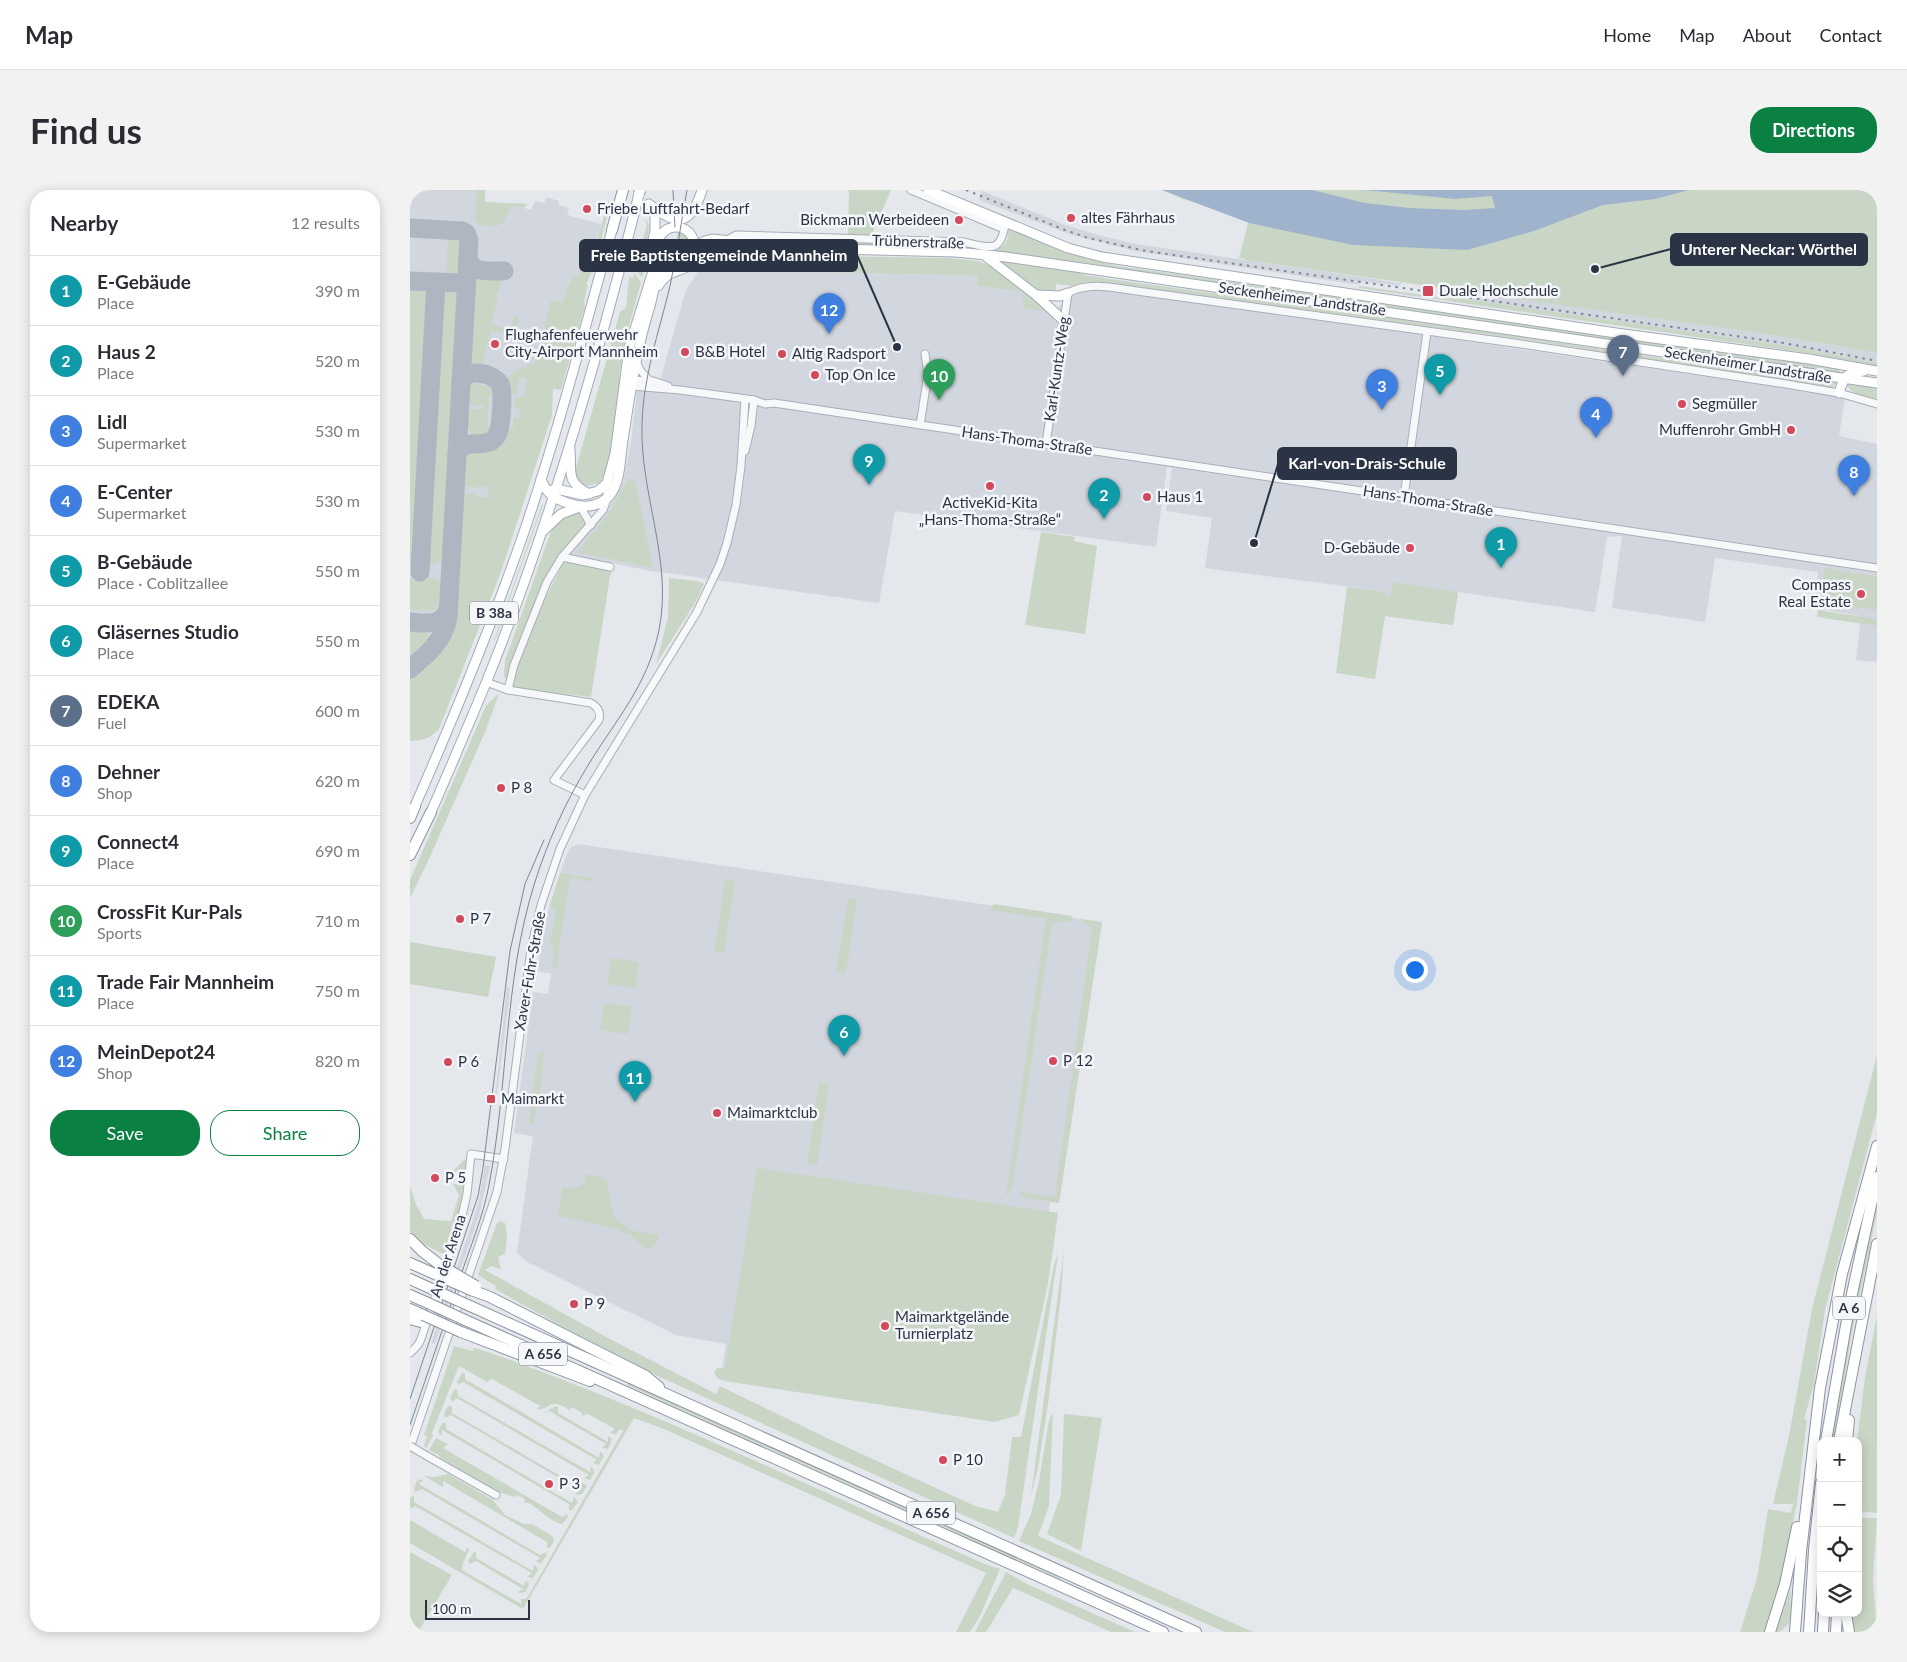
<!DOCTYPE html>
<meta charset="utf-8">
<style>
body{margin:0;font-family:Lato,sans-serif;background:#f2f2f3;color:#2b2b33}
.controls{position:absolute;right:15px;bottom:15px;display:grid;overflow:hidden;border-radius:10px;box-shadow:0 2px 12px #0003}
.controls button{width:45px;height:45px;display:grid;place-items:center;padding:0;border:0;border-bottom:1px solid #e1e1e2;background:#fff;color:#2b2b33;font:25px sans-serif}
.scale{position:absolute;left:15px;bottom:12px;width:105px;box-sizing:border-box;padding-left:5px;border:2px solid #2b3445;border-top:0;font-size:14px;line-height:18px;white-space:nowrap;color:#2b3445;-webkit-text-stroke:4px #f4f6f9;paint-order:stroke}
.you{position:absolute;left:1004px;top:779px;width:18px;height:18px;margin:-12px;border:4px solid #fff;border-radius:50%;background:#1a73e8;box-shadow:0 0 0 8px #1a73e833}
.badge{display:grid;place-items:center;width:32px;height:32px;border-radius:50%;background:#0b8043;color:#fff;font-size:16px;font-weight:700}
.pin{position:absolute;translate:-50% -41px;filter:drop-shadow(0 1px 2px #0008)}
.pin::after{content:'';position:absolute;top:26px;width:18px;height:15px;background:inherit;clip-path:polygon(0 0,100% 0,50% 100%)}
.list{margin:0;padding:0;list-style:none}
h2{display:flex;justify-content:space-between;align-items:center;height:65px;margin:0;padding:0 20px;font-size:21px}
h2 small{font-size:16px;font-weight:400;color:#7c7c81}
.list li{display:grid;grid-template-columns:32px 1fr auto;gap:15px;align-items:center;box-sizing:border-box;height:70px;padding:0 20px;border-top:1px solid #e1e1e2}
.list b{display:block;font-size:19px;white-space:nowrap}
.list p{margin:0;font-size:16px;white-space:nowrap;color:#7c7c81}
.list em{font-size:16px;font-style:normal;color:#7c7c81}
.actions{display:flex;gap:10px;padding:15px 20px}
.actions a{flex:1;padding:11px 0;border:1px solid #0b8043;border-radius:20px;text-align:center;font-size:18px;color:#0b8043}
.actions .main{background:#0b8043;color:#fff}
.icon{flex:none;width:28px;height:28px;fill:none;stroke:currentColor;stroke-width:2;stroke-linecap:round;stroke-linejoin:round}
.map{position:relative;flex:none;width:1467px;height:1442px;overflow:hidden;border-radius:20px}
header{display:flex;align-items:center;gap:30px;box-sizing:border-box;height:70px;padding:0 25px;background:#fff;border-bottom:1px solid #e1e1e2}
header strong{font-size:24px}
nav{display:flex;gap:28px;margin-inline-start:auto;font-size:18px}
.intro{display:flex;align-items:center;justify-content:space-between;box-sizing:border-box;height:120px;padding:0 30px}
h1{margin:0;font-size:35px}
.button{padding:12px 22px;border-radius:20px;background:#0b8043;color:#fff;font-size:18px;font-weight:700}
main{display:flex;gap:30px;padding:0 30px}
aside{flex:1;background:#fff;border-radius:20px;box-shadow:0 2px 12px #0003}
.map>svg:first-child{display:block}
.built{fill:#d2d6de}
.green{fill:#c9d6c5}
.water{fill:#9fb4cc}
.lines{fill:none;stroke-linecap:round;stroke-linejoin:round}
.taxiway{stroke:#b0b6c1;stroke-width:19}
.minor-casing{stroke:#a9aeb7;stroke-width:9}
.major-casing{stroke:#a3abb8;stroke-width:11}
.highway-casing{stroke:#8b94a3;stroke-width:12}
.minor{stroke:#f7f8fa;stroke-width:7}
.major{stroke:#fff;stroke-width:9}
.highway{stroke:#fff;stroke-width:10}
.tram{stroke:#7d8696;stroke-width:1}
.rail{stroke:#7d8696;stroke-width:2;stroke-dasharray:2.5 5;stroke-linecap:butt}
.minor-bridge-casing{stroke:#a9aeb7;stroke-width:9;stroke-linecap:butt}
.highway-bridge-casing{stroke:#8b94a3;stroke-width:12;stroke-linecap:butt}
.minor-bridge{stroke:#f7f8fa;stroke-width:7}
.highway-bridge{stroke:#fff;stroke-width:10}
.poi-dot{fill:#d1495b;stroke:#f4f6f9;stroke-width:2}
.labels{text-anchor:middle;stroke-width:5;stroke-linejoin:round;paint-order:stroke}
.shield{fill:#f4f6f9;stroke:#676e7b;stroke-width:1}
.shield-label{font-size:14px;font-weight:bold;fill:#2b3445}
.poi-label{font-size:15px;fill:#2b3445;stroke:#f4f6f9;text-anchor:start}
.street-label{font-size:15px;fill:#2b3445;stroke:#f4f6f9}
.leader{fill:none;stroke:#2b3445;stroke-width:2}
.callout-dot{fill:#2b3445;stroke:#f4f6f9;stroke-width:2}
.callout{fill:#2b3445;stroke:#2b3445;stroke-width:2}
.callout-label{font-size:16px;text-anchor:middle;font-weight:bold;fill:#fff}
</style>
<header>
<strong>Map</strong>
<nav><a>Home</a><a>Map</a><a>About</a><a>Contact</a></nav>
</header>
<div class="intro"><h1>Find us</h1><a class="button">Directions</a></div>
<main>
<aside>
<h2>Nearby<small>12 results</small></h2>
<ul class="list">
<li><span class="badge" style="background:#0f9aa8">1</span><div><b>E-Gebäude</b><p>Place</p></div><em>390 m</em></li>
<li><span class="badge" style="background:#0f9aa8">2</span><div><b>Haus 2</b><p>Place</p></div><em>520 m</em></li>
<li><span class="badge" style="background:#3f7fe0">3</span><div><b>Lidl</b><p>Supermarket</p></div><em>530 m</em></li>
<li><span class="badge" style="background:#3f7fe0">4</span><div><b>E-Center</b><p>Supermarket</p></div><em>530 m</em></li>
<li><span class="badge" style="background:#0f9aa8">5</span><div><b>B-Gebäude</b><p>Place · Coblitzallee</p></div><em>550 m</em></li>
<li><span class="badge" style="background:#0f9aa8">6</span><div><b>Gläsernes Studio</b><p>Place</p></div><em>550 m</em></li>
<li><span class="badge" style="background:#5c6f8a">7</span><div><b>EDEKA</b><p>Fuel</p></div><em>600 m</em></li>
<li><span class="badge" style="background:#3f7fe0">8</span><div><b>Dehner</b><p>Shop</p></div><em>620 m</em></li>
<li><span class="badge" style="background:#0f9aa8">9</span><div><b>Connect4</b><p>Place</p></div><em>690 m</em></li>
<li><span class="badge" style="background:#2e9e5b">10</span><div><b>CrossFit Kur-Pals</b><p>Sports</p></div><em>710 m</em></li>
<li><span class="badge" style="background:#0f9aa8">11</span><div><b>Trade Fair Mannheim</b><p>Place</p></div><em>750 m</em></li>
<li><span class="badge" style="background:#3f7fe0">12</span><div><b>MeinDepot24</b><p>Shop</p></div><em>820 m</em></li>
</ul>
<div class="actions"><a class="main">Save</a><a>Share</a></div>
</aside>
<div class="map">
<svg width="1467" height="1442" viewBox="0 0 1467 1442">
<rect width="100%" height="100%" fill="#e4e7ec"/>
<g class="built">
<path d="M0,0h75v12l42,2 -3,4 7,2 4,-9 10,2 1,-6 13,4 -1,4 11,3 -2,7 34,9 -12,45 -7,4 -19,33 -95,337 -58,75z"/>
<path d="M572,1l84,34 32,10 38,9 225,33 38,6 2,-2 -1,5 -40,-5 -1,3h-6l-218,-33 -66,-17 -90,-34z"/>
<path d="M321,59l91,7 -2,16 158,4 -1,10 46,6 28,20 29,-20 19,-3 114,15 632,93 -6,39 38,8v218l-21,-2 5,-44 -47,-8 4,-36 -103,-14 -10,64 -93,-14 10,-72 -15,1 -12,75 -137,-20 -5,33 -69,-9 -2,-25 -177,-23 7,-50 -46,-7 6,-43 -5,-1 -11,80 -261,-36 -16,92 -234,-33 -75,-16 34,-38 19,-34 8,-40 6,-52 20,1 29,-101 15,-23 18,-17z"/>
<path d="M1031,102l52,8 1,-5 272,39 111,19v10l-83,-16 -354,-51z"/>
<path d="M168,654l524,78 -43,281 -9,-1 -3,36 -326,138 5,-32 -50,-9 -149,-73 -10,-9 16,-117 -19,-3 19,-141 15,2 3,-20 -14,-3 11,-60 18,-55 5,-9z"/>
<path d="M97,797h3l-1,12 -12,97h-2z"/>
<path d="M75,975l5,1 -11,50 -44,128 -4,-1 42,-123 6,-20z"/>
</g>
<g class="green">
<path d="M67,0h8v12l42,2v2l-4,1 -13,-1c-8,23 -6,20 -31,19l-4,-6z"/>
<path d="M437,0h44l-20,46 -23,-1 1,-44z"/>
<path d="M752,0h715v163l-111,-19 -521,-74v-1l-6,-1 10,-39 -66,-20z"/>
<path d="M198,11l3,1 -17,65 -8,17 2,1 -4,16 1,5 -24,84 -8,-1 -1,26 -51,157 -62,157c-8,9 -17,12 -29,12v-66c18,-11 37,-28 42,-49l8,-133 17,1v3h11v-10l-11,-1v2l-14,-2c-5,-11 -3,-29 6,-36 18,-7 29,3 37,-22l7,1v-12l6,1 1,-9 -6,-1 1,-11 9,1 3,-20 -7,-1 -2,8h-2v2l2,1 -1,7 -10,-4 -2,-13 18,-11 2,1 2,-3h6l6,-14 12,-51 12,3 6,-19 4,-7 16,-8z"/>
<path d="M235,28c8,9 1,18 1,28 -1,11 -1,21 -4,32l-7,-10 12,-43z"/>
<path d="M598,38c36,15 71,30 110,38l679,96 41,7 4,5 -838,-122c-90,-8 -180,-5 -269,-14l228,7c18,3 49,13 45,-17z"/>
<path d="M268,41c19,4 14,28 -5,28z"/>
<path d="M41,47l5,1 7,9 -2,30 -11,1 -4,-5 2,-33z"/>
<path d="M412,66l128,2 27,3 9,3 15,9 50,39 -28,-4v-16l-46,-6 1,-10 -158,-4z"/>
<path d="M589,71l82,10 3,4 33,5 359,50 315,48 11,-1 35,5 -5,5h-4l-301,-47 -417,-56 -23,-2 -15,4 -16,-2v8l-14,-1 -9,-4z"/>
<path d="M224,83l7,9 -12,44 -10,48 3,1 -12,83 -4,14 -6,11 -13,3c-9,-4 -12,-9 -11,-18l44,-156 6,-4 3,-31 4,1z"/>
<path d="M93,88l-7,19 2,1 -7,26 19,6 4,-14 5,2 -4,16 -7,-2 -1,2 -16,-4 -10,37h-7l-6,-9 4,-75 9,-4z"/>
<path d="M949,96l92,13 1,-2 342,50 83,16v3l-69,-13 -449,-65z"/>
<path d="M0,97l44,2 7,6 -14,244 -5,21 -16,7 -16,-1z"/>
<path d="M1438,192l29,5v12c-11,-3 -27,-4 -31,-16z"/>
<path d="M61,194l19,2 3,5v5h-4l-2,31h4l-3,8 -11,2c-9,-4 -15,-18 -12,-28h19v-3l-15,-1 -5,-5 2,-12z"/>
<path d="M218,289l7,1 18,88 -76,-16 32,-39z"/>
<path d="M132,314l1,1 -48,135h-1z"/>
<path d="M167,321l6,2 3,6 -2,7 -25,28 -15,28 -38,97 -2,-3 1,-15 46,-130 7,-11z"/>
<path d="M631,342l34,5 -1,4 23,5 -12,88 -60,-9z"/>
<path d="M155,370l48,10 -3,6 -19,121 -79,-9c10,-45 32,-88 53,-128z"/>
<path d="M1415,378l52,8v34l-51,-7 -4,-3 -1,-4z"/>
<path d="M0,387l24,1 5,2c5,12 3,20 -4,30h-25z"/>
<path d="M259,388l28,3 7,3 -9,19 -39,61 12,-47z"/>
<path d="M983,392l65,10 -5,33 -68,-9 -10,63 -39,-6 11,-86 35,4 5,6 3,1z"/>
<path d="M1408,420l59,9v7l-60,-9z"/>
<path d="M0,442l16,1 4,5 -4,10 -16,14z"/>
<path d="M89,503l-13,37 -57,129 -19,39v-18l76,-174z"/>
<path d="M150,683l34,5 -1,4 -23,-5 -14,92h-4l2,-18 -4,-9 6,-31 -6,-6z"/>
<path d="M315,690l10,1 -11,72 -10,-1z"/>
<path d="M438,708l9,1 -11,74 -10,-1z"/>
<path d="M583,714l79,12v5l-20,1 -39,262 -4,11 -3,-1 40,-275 -54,-9z"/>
<path d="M670,729l22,3 -43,281 -38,-6v-5l34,5 37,-269z"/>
<path d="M0,752l86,15 -8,40 -78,-13z"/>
<path d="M201,768l28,4 -4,26 -28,-4z"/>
<path d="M194,813l28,4 -4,27 -28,-4z"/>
<path d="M134,862l-4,41 -7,31h-4l9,-71z"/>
<path d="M1467,865v58l-52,197 -11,74 -10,35 3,1 -10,83 -13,66 -18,63h-26l17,-54 11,-69 23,4 2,-9h-20l16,-68 23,-127z"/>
<path d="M409,892l10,2 -12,81 -10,-1z"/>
<path d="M54,970l3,1 -7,48 -15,46 -19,-10 -2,2 -14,-16v-45l6,18 8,15 27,2 8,-26 -6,-11 7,1 2,-13 -9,-1z"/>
<path d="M352,977l2,2 294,44 -10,71 -29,131 -24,7 -271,-41 -7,-3 -3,-6 3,-4h8l32,-200z"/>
<path d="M176,984l15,3 6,5 6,32 5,7 11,7v2l30,5 -2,8 -6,6 -7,-1 -16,-15 -3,1 -8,-5 -59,-13 4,-29c9,1 16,1 23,-4z"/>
<path d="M1467,1008v15l-26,124 -16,104h-4l25,-146z"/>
<path d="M89,1031l6,2 2,15 -2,16 -7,3 3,12 -10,-3 -6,4 123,68 108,56 4,-8 109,53 146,67 23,6 7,-17 7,-58h9l33,-172 4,-11 -40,273 -4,11 -352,-160 -103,-53 -64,-36 1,-3 -18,-11 19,-52z"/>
<path d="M654,1060l-3,45 -13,109 -10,64 -7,27z"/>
<path d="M1467,1126v197l-19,-2 -1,-70 8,-64z"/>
<path d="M44,1156l19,5 1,-3 5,1c174,60 339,142 506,215l15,5 -20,47 -10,16h-14l30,-59 -322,-144 -30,-11 -111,191 -113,-66v-23l55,32 2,-5 2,3 -6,13 -1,7 59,34v-5h4l2,-1 96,-167 -3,-2 -4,5 -6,-1 5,-4 -27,-15 -6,2v-3l-10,-6 -2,3c-23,-13 -15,-2 -34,0l4,-4 -48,-27 -5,3 -26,-15 -3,1 -26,65 1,3 -7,12 -2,-2 3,-10 -3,-1z"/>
<path d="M52,1183h3v6l134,79 1,-7 4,5 -5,9 -6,-2 4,-3 -134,-78 -5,3 -1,-3z"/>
<path d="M218,1192l415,186 18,9 -1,2 -433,-194z"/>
<path d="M47,1199l1,7 132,76 1,-5 2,1 1,5 -4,7 -6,-2 5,-3 -132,-77 -5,4 -2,-4 4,-8z"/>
<path d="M38,1216h4v7l129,75 1,-6 5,4 -5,8 -4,1 -3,-1 5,-4 -129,-75 -6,3 -1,-4z"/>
<path d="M146,1216l2,1v6l50,29v-6l4,3 -4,10 -6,-1 4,-4 -57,-33 -7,3z"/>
<path d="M643,1223l-4,93 -11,30 215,96h-28l-206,-91 12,-27 8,-33 10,-61z"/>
<path d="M654,1224l38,4 -21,133 -34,-17 14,-39z"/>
<path d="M32,1233h4v6l126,74 2,-6 1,1 3,4 -6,8 -3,1v-7l-127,-74 -1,6 -3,-4z"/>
<path d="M26,1248l12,6 -5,4 119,69 5,-3 1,3 -6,7c-14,-2 -26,-21 -38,-22l1,-3 -8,-4 -2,2 -17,-5 -59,-35 1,-1 -11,-6z"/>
<path d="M38,1284l45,26 12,15 19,9h8l20,12 2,5 -4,7h-3v-6l-104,-61v6l-19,-11 10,1z"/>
<path d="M11,1289l2,1 -4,4 121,71 6,-3 1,3 -5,7 -2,2 -4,-3 4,-3 -118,-69 -7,3 -1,-4 3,-7z"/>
<path d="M4,1305v7l119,69 1,-6 3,2 1,3 -5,8 -6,-1 5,-4 -117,-67 -5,3v-11z"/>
<path d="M1448,1328h19l-4,62 4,52h-23l-2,-19h6z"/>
<path d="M0,1362l42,23 -34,57h-8z"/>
<path d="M64,1362h2v6l48,28 1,-5 3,1 1,3 -4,7 -4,1 -3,-1 5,-3 -47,-28 -6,3 -2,-3z"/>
<path d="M596,1382l23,13 106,47h-24l-98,-44 -27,44h-11z"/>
<path d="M1381,1398l-1,34 -10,10h-5z"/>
</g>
<path class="water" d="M752,0h150l53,13 44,5 56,2 30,-2 -3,-12 -37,3 -90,-9h324l-34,9 -52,6 -69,26 -67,19 -114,-5 -104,-22z"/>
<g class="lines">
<g class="taxiway">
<path d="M0,38l52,3 4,2 3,7 -21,377c-4,23 -20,37 -38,52"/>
<path d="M58,69c5,16 23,11 36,12"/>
<path d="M0,91l51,2 5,6"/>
<path d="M47,263c9,-18 33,0 41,-20 3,-7 6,-43 2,-49 -8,-12 -33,-16 -39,-2"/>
<path d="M10,382l16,-290"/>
<path d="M0,432c15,1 32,5 38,-13"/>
</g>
<defs>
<g id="minor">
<path d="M501,0l93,39"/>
<path d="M315,51l11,-6 228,7c26,6 38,12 41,-20"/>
<path d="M226,171l4,9 10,11"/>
<path d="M220,190l23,1 15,5"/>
<path d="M217,193l4,3 49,4 74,10 11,4 9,-1 1103,165"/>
<path d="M510,235l8,-51 -3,-20"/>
<path d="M636,254l22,-151c21,-12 46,-5 69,-2l377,52 272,41 53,9 38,11"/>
<path d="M335,261l6,-25 3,-26"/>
<path d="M994,307l23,-165"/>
<path d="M170,316l11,19"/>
<path d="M152,367l48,10"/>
<path d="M76,492l22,8 83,13c7,4 10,9 8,17l-45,60 31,15"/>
<path d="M98,500l6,-25 33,-83 15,-25 41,-47 4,-11v-16"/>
<path d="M0,1163l8,-8 3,-6 41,-123 5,-22 4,-40 33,5"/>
<path d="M0,1258l87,-256 8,-43 26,-200 10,-44 19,-56 25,-54 112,-183 23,-48 7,-21 9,-38 5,-39 4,-67"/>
<path d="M17,1266l69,39"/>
</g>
<g id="major">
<path d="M518,0l140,58 34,9 514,76 193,26 68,12"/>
<path d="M239,14c28,23 42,22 53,-14"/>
<circle cx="266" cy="55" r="18"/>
<path d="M284,57l11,-6 7,-2 84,9 160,4 50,5 871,126"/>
<path d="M574,65l52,40 28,26"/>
<path d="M242,79l-1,-22 4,-15v-17"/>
<path d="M248,96c12,-18 17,-11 32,-21 12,-8 18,-18 32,-23"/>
<path d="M626,105l24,1 8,-3"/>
<path d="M1429,203c5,-17 7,-20 25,-22"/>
<path d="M160,259c2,24 -5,32 19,45"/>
<path d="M131,289c5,14 13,20 27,24 15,5 31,5 42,-8 11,-13 10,-38 13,-55 7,-45 13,-90 27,-134 3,-11 4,-23 9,-33 3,-5 7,-8 11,-11"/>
<path d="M142,300h9l22,5 15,-4 9,-8 8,-29 14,-106 30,-96"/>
<path d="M133,341l18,-17 18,-7"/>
<path d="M5,616c39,-89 76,-179 108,-271 34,-100 61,-203 89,-305"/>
<path d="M21,622c19,-43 37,-86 55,-129 64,-158 112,-324 153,-489"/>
</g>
<g id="highway">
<path d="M202,40l11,-40"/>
<path d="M0,628l5,-12"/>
<path d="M0,665l21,-43"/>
<path d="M0,1049l12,12 18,14"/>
<path d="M0,1073l27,12"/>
<path d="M0,1089l22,10"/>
<path d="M64,1101l16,6 156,79 13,11"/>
<path d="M0,1105l18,8"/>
<path d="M60,1116l726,326"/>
<path d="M0,1119l13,6"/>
<path d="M0,1129l11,3"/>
<path d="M55,1130l698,312"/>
<path d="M51,1142l129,49"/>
<path d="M1416,1251l23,-133 28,-131"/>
<path d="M1429,1251l38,-197"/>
<path d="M1437,1251l2,-21"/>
<path d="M1436,1423l3,19"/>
<path d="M1360,1442l15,-48 12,-57"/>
<path d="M1385,1442l6,-80 19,-164 22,-114 35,-128"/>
<path d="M1399,1442l5,-82 7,-67"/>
<path d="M1413,1442l1,-19"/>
<path d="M1426,1442l1,-19"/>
</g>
</defs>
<use href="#minor" class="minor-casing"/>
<use href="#major" class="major-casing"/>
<use href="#highway" class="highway-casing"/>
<use href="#minor" class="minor"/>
<use href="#major" class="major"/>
<use href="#highway" class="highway"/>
<g class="tram">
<path d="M263,0l2,37"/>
<path d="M0,1209l68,-203 5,-28 27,-217 15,-67 19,-44"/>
<path d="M0,1235c17,-49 33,-98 50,-147 10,-31 23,-61 29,-93 19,-99 15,-203 45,-300 13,-42 31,-82 53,-118 29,-48 60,-80 72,-137 14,-70 -19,-135 -17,-205 1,-48 17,-93 28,-139 7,-32 11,-64 17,-96"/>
</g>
<path class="rail" d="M556,0l99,40 23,8 58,13 638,92 93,18"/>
<defs>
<path id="minor-bridge" d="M0,1256l17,10"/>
<g id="highway-bridge">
<path d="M229,4l1,-4"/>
<path d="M30,1075l36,21"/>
<path d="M27,1085l36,16"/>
<path d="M22,1099l38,17"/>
<path d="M18,1113l37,17"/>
<path d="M13,1125l38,17"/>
</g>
</defs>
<use href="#minor-bridge" class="minor-bridge-casing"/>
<use href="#highway-bridge" class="highway-bridge-casing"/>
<use href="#minor-bridge" class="minor-bridge"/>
<use href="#highway-bridge" class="highway-bridge"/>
</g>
<g class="poi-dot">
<circle cx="177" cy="19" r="5"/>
<circle cx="661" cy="28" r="5"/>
<circle cx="549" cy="30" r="5"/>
<rect x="1012" y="95" width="12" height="12" rx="2.5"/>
<circle cx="85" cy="154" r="5"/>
<circle cx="275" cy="162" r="5"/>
<circle cx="372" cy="164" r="5"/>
<circle cx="405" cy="185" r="5"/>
<circle cx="1272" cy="214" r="5"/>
<circle cx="1381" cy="240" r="5"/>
<circle cx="580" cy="296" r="5"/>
<circle cx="737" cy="307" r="5"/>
<circle cx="1000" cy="358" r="5"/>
<circle cx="1451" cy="404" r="5"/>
<circle cx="91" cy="598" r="5"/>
<circle cx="50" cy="729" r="5"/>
<circle cx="643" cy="871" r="5"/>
<circle cx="38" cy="872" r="5"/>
<rect x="76" y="904" width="10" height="10" rx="2.5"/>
<circle cx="307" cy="923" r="5"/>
<circle cx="25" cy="988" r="5"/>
<circle cx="164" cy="1114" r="5"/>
<circle cx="475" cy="1136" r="5"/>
<circle cx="533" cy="1270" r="5"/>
<circle cx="139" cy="1294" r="5"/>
</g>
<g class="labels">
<g class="shield">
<rect x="60" y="411.5" width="48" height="23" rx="4"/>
<rect x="1423" y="1106.5" width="32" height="23" rx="4"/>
<rect x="109" y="1152.5" width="48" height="23" rx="4"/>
<rect x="497" y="1311.5" width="48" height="23" rx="4"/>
</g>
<g class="shield-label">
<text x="84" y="428">B 38a</text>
<text x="1439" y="1123">A 6</text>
<text x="133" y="1169">A 656</text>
<text x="521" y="1328">A 656</text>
</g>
<g class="poi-label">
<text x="187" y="24">Friebe Luftfahrt-Bedarf</text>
<text x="671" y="33">altes Fährhaus</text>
<text x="539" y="35" text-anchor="end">Bickmann Werbeideen</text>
<text x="1029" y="106">Duale Hochschule</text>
<text x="95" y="150">Flughafenfeuerwehr<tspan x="95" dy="17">City-Airport Mannheim</tspan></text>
<text x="285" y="167">B&amp;B Hotel</text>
<text x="382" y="169">Altig Radsport</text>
<text x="415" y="190">Top On Ice</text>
<text x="1282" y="219">Segmüller</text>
<text x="1371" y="245" text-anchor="end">Muffenrohr GmbH</text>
<text x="747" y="312">Haus 1</text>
<text x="580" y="318" text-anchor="middle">ActiveKid-Kita<tspan x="580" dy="17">„Hans-Thoma-Straße“</tspan></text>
<text x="990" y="363" text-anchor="end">D-Gebäude</text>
<text x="1441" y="400" text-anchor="end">Compass<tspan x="1441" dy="17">Real Estate</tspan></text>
<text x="101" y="603">P 8</text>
<text x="60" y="734">P 7</text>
<text x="653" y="876">P 12</text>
<text x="48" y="877">P 6</text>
<text x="91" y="914">Maimarkt</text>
<text x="317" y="928">Maimarktclub</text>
<text x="35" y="993">P 5</text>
<text x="174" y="1119">P 9</text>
<text x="485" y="1132">Maimarktgelände<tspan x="485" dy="17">Turnierplatz</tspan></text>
<text x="543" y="1275">P 10</text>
<text x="149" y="1299">P 3</text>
</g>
<g class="street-label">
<text transform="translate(508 52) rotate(2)" y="5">Trübnerstraße</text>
<text transform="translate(892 109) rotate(8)" y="5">Seckenheimer Landstraße</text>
<text transform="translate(1338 175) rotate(9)" y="5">Seckenheimer Landstraße</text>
<text transform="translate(647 179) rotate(-82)" y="5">Karl-Kuntz-Weg</text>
<text transform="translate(617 251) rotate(8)" y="5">Hans-Thoma-Straße</text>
<text transform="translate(1018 311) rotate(9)" y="5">Hans-Thoma-Straße</text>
<text transform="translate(120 781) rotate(-80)" y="5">Xaver-Fuhr-Straße</text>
<text transform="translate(38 1066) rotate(-72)" y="5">An der Arena</text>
</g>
</g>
<path class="leader" d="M1185 79L1261 59M487 157L447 65M844 353L868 274"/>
<g class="callout-dot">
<circle cx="1185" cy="79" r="5"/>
<circle cx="487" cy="157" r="5"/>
<circle cx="844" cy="353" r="5"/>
</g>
<g class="callout">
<rect x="1261" y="44" width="196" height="31" rx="5"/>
<rect x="170" y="50" width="277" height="31" rx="5"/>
<rect x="868" y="258" width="178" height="31" rx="5"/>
</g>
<g class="callout-label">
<text x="1359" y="65">Unterer Neckar: Wörthel</text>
<text x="309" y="71">Freie Baptistengemeinde Mannheim</text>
<text x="957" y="279">Karl-von-Drais-Schule</text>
</g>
</svg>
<div class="controls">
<button>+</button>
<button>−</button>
<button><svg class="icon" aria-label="locate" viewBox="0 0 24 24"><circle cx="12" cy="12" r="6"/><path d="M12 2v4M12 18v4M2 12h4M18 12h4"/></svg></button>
<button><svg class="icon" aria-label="layers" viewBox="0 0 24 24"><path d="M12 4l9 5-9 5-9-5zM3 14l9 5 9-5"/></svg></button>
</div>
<div class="scale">100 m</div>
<div class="you"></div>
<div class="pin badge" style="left:1091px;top:378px;background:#0f9aa8">1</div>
<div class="pin badge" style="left:694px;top:329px;background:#0f9aa8">2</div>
<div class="pin badge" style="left:972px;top:220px;background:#3f7fe0">3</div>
<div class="pin badge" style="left:1186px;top:248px;background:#3f7fe0">4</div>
<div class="pin badge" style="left:1030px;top:205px;background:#0f9aa8">5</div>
<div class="pin badge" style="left:434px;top:866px;background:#0f9aa8">6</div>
<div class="pin badge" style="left:1213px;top:186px;background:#5c6f8a">7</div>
<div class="pin badge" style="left:1444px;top:306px;background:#3f7fe0">8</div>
<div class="pin badge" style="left:459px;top:295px;background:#0f9aa8">9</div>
<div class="pin badge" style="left:529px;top:210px;background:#2e9e5b">10</div>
<div class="pin badge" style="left:225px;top:912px;background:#0f9aa8">11</div>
<div class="pin badge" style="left:419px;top:144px;background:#3f7fe0">12</div>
</div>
</main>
